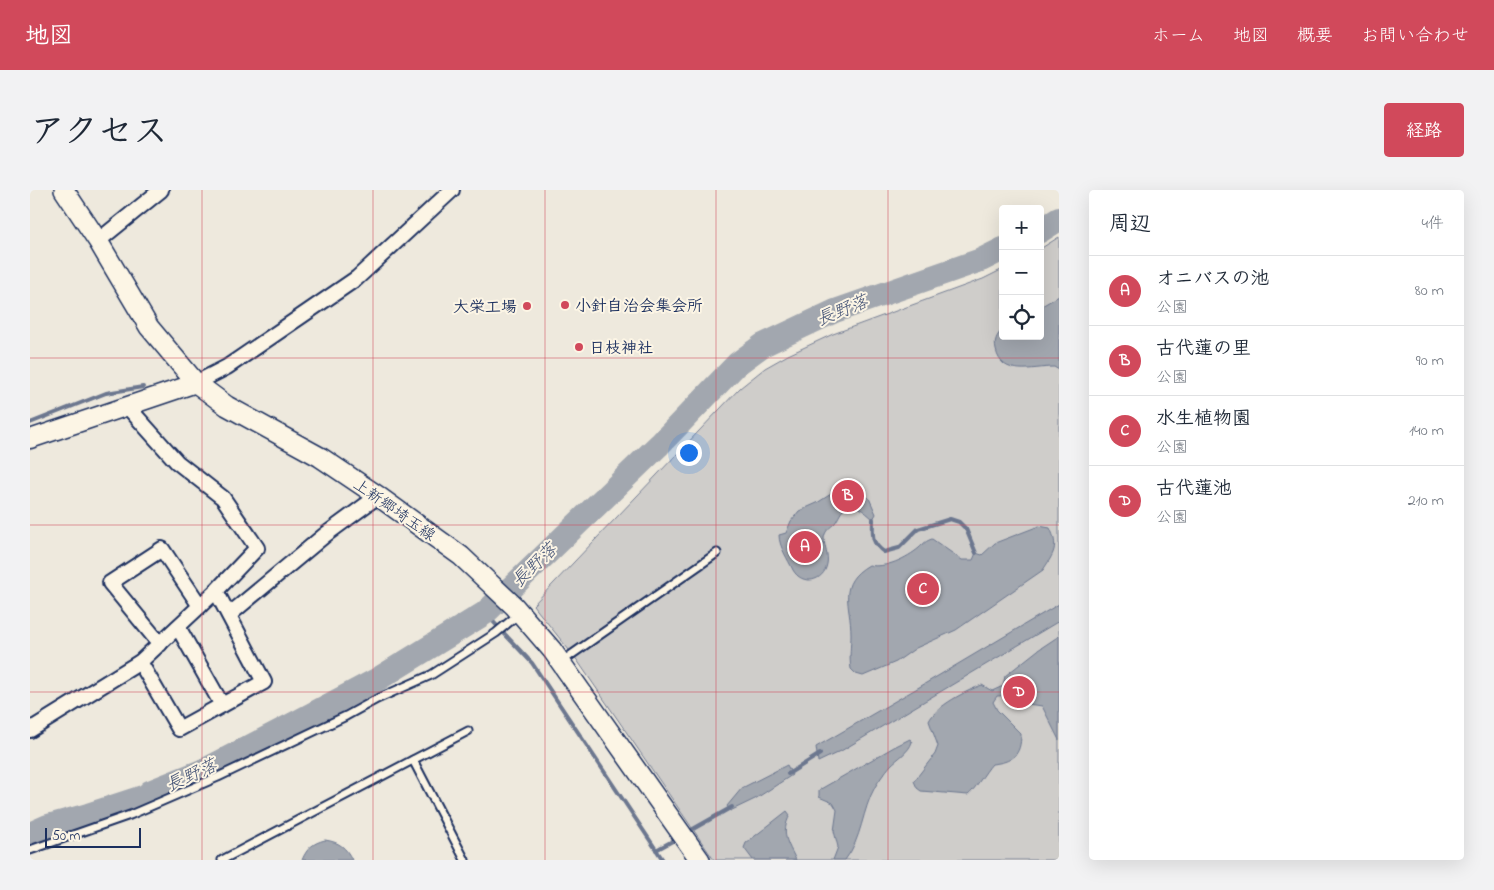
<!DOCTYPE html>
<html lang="ja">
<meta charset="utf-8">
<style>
body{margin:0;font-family:"Indie Flower","Klee One",sans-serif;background:#f2f2f3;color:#1f2937}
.controls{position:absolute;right:15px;top:15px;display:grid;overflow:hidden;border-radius:5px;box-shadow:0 5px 20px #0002}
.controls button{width:45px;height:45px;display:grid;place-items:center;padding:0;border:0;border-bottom:1px solid #e0e1e3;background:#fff;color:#1f2937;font:25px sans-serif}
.scale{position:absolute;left:15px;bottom:12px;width:96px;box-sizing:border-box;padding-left:5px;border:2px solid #1b2f5e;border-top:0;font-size:14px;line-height:18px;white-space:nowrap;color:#1b2f5e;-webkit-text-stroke:4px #fcf5e5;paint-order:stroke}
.you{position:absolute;left:658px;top:262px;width:18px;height:18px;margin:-12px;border:4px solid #fff;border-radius:50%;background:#1a73e8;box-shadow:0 0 0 8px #1a73e833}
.badge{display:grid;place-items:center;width:32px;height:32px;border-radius:50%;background:#d1495b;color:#fff;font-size:16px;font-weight:700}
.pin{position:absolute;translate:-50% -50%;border:2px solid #fff;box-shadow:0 1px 5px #0006}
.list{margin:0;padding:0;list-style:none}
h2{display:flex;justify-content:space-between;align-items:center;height:65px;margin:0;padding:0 20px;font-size:21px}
h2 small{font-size:16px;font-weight:400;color:#747a83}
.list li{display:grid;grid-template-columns:32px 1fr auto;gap:15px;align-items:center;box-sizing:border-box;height:70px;padding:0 20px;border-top:1px solid #e0e1e3}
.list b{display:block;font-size:19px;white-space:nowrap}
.list p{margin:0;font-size:16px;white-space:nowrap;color:#747a83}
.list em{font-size:16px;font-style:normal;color:#747a83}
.icon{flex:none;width:28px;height:28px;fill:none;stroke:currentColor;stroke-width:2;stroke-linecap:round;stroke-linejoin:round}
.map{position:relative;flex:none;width:1029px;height:670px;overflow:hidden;border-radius:5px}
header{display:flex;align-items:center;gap:30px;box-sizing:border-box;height:70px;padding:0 25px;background:#d1495b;color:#fff}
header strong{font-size:24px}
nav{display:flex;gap:28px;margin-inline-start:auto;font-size:18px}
.intro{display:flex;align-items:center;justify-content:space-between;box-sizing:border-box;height:120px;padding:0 30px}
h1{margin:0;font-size:35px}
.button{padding:12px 22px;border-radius:5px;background:#d1495b;color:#fff;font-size:18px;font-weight:700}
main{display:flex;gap:30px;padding:0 30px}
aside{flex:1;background:#fff;border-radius:5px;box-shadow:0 5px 20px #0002}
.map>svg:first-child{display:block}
.green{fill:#cfcdca;stroke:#757e94}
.water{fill:#a2a7af;stroke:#6c778f}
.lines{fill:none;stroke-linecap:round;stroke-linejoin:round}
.stream{stroke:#6c778f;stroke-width:4}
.river{stroke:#a2a7af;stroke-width:24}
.service-casing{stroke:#1b2f5e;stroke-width:11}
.minor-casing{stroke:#1b2f5e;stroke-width:18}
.tertiary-casing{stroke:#1b2f5e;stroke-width:21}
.secondary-casing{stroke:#1b2f5e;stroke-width:22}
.service{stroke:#fcf5e5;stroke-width:7}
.minor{stroke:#fcf5e5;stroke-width:14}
.tertiary{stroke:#fcf5e5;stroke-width:18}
.secondary{stroke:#fcf5e5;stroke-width:19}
.grid{fill:none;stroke:#d1495b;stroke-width:1;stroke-opacity:0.55}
.poi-dot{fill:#d1495b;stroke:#fcf5e5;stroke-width:2}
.labels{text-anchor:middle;stroke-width:4;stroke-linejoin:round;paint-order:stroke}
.poi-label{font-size:16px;font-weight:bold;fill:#1b2f5e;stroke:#fcf5e5;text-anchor:start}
.street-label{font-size:16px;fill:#1b2f5e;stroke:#fcf5e5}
.water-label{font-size:18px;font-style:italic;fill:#445376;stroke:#fcf5e5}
</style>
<header>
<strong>地図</strong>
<nav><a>ホーム</a><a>地図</a><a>概要</a><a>お問い合わせ</a></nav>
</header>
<div class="intro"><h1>アクセス</h1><a class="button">経路</a></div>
<main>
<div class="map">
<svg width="1029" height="670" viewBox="0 0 1029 670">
<rect width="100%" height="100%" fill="#eee9dd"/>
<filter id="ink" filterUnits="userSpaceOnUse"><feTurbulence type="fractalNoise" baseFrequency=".02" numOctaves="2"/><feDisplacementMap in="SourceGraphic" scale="10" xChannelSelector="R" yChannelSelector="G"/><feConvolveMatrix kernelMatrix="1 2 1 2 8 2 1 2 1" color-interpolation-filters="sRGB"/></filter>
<g filter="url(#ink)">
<path class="green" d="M1029,47v623h-345l-137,-200 -44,-55 207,-217 25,-20 23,-13 45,-21 150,-55 20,-10v67h37v-87z"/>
<g class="water">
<path d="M1029,106v74l-5,-3c-21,0 -52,11 -58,-17 -2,-9 0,-14 7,-21v7h37v-29z"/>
<path d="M809,298l12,1 18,9 7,16 -3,5c-8,-7 -20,-19 -30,-9 -3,3 -5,9 -8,13 -5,5 -10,7 -11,15 0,9 5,18 3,26 -3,18 -25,22 -34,6 -5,-11 -14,-23 -14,-35l7,-2 5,-12 8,-10 18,-8 14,-9 1,-5z"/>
<path d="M1009,336l11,2c9,19 4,25 -7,42l-87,60 -40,18 -20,14 -33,14 -7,-2 -5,-5c-2,-12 0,-23 0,-35 0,-29 -15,-50 18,-69 16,4 38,-7 50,-17 5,-5 7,-7 13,-9l30,21h11l3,-7 6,2 13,-12z"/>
<path d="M1029,414v17l-218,130 -23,11 -2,-15 105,-61z"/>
<path d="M1029,446v104l-17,-34c-5,-1 -12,-1 -17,-3 -11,-5 -16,-8 -28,-7l-4,6 4,8 24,24c0,22 -9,28 -29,30 -7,8 -18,27 -24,31l-47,-4 -4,-3 -3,-7 21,-27 3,-8 -9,-25c7,-15 37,-30 53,-36l10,6 11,-5 2,-10 33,-26z"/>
<path d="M880,549l2,3c-3,10 -14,16 -21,23 -6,7 -12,15 -16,22 -13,23 -13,52 -30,73h-12l5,-13 -4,-16 3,-21 -4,-7 -14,-6v-7l75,-43z"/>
<path d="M757,575l5,10 -37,24 -25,12 -3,-5 15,-18z"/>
<path d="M757,621l3,4c-10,19 -2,28 6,45h-43l-9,-12 2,-5z"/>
<path d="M295,650c14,2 21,7 27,20h-50c5,-12 11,-17 23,-20z"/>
</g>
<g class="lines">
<g class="stream">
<path d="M0,233l76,-30 37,-6"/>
<path d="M843,329c0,15 -3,23 11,33l15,-4 19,-19 32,-10 9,3 7,7 10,24"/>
<path d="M455,423l47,50 131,197"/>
<path d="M758,584l32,-20"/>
<path d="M656,643l46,-26"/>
<path d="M626,660l22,-12"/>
</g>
<g class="river">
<path d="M1010,41l19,-12"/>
<path d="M0,644l18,-8 40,-11 58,-19 4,-4 57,-23 100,-52 71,-38 107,-66 175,-169 77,-80 26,-19 72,-34 146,-51 22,-11"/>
</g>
<defs>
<g id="service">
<path d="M531,472l156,-109"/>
<path d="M383,570l52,100"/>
<path d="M0,660l100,-35 88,-38 128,-61 31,-17 54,-24 65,-42 24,-20"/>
<path d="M192,670l246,-129"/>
</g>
<g id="minor">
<path d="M68,51l63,-51"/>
<path d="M166,193l31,-16 130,-89 95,-88"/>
<path d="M97,216l50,56 46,36 34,50 -41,43 48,91 -85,47 -39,-67"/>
<path d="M199,425l96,-80 53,-39"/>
<path d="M148,437l44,78"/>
<path d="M130,454l-50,-61 52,-34 38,57"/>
<path d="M0,540l110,-68 76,-71"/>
</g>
<path id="tertiary" d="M0,249l166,-56"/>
<path id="secondary" d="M34,0l34,51 51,86 47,56 31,23 93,51 58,39 83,60 53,50 38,44 148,210"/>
</defs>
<use href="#service" class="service-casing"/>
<use href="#minor" class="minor-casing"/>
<use href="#tertiary" class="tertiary-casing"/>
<use href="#secondary" class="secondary-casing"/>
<use href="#service" class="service"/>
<use href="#minor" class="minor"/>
<use href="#tertiary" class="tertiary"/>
<use href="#secondary" class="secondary"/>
</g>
</g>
<path class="grid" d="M172,0v670M343,0v670M515,0v670M686,0v670M858,0v670M0,168h1029M0,335h1029M0,502h1029"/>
<g class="poi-dot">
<circle cx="535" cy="115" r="5"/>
<circle cx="497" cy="116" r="5"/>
<circle cx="549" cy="157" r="5"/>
</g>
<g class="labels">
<g class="poi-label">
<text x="545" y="121">小針自治会集会所</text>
<text x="487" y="122" text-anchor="end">大栄工場</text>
<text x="559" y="163">日枝神社</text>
</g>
<g class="street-label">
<text transform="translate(365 319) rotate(35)" y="6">上新郷埼玉線</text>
</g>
<g class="water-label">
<text transform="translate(812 120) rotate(-22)" y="6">長野落</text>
<text transform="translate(504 375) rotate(-44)" y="6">長野落</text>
<text transform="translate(161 585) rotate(-25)" y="6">長野落</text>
</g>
</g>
</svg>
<div class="controls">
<button>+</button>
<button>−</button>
<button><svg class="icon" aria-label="locate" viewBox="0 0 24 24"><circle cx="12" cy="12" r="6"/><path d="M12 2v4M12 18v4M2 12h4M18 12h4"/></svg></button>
</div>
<div class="scale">50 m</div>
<div class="you"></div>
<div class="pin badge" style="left:775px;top:357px">A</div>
<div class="pin badge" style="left:818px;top:306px">B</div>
<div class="pin badge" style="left:893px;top:399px">C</div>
<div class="pin badge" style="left:989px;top:502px">D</div>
</div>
<aside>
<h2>周辺<small>4件</small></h2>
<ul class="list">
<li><span class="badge">A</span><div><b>オニバスの池</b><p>公園</p></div><em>80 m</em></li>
<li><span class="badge">B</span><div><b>古代蓮の里</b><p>公園</p></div><em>90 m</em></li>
<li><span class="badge">C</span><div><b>水生植物園</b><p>公園</p></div><em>140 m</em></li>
<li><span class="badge">D</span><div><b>古代蓮池</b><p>公園</p></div><em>210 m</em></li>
</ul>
</aside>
</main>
